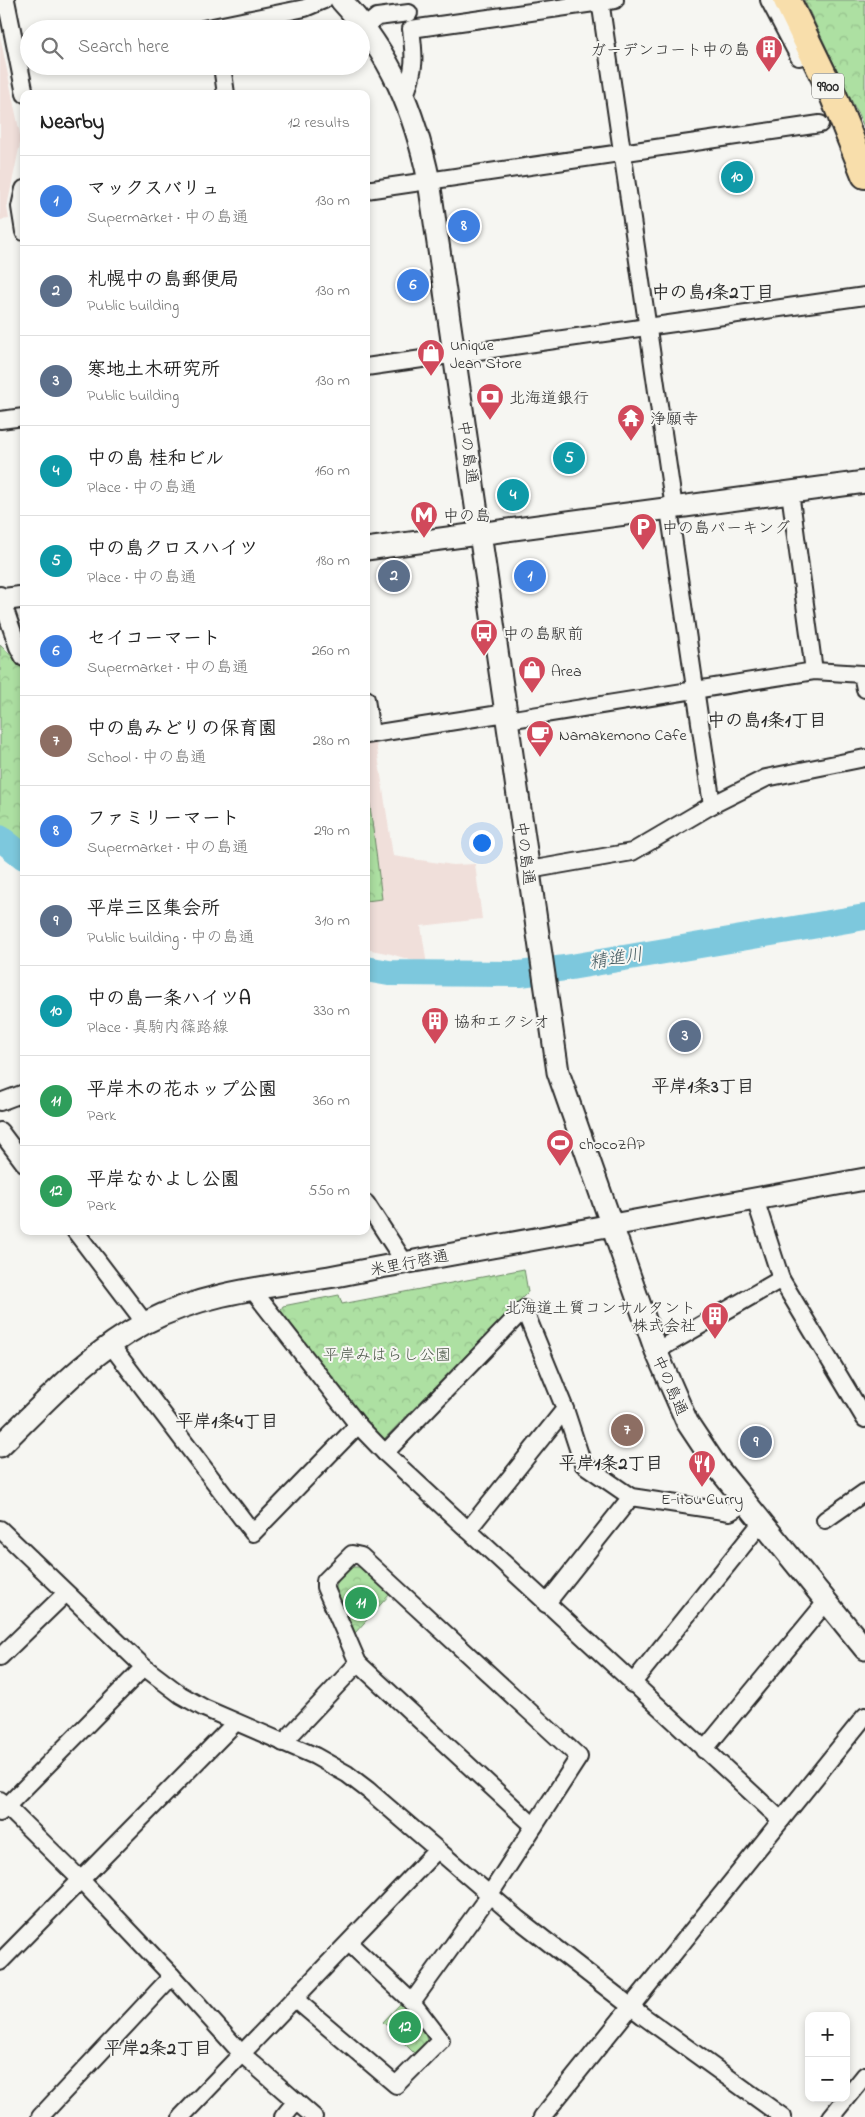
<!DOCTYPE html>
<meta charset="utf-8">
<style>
body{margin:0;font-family:"Indie Flower","Klee One",sans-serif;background:#f2f2f2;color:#222}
.controls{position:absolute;right:15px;bottom:15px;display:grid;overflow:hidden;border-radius:10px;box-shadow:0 2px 8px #0003}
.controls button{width:45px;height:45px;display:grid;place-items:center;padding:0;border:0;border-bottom:1px solid #e0e0e0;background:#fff;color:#222;font:25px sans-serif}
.you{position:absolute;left:481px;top:842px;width:18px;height:18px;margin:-12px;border:4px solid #fff;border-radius:50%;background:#1a73e8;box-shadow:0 0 0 8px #1a73e833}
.badge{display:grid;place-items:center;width:32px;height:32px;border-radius:50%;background:#d1495b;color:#fff;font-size:16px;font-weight:700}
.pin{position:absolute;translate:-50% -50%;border:2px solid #fff;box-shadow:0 1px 5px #0006}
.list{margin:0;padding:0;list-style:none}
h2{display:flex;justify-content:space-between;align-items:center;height:65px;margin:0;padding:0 20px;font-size:21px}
h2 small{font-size:16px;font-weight:400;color:#767676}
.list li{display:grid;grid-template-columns:32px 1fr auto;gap:15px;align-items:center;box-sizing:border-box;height:90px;padding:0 20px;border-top:1px solid #e0e0e0}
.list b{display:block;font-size:19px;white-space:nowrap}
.list p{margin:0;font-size:16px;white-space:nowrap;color:#767676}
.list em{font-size:16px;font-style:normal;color:#767676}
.icon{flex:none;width:28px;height:28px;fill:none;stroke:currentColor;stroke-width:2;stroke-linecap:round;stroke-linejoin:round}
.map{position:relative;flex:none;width:865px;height:2117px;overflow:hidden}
.search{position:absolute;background:#fff;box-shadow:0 2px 8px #0003;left:20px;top:20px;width:350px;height:55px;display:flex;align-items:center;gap:12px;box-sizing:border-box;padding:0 18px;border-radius:28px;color:#767676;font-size:19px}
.panel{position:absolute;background:#fff;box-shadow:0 2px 8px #0003;left:20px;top:90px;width:350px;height:1145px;border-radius:10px}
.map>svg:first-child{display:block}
.built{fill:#f0dfda}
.park{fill:url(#park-crowns);stroke:#6c8666}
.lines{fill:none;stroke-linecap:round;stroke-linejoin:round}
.river{stroke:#7dc8dd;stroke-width:26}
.minor-casing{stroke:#2b2b2b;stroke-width:20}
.tertiary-casing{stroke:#2b2b2b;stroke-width:25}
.primary-casing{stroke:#2b2b2b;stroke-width:30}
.minor{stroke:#f6f6f2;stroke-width:16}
.tertiary{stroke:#f6f6f2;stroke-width:21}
.primary{stroke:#f8deab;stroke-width:26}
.labels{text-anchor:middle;stroke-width:4;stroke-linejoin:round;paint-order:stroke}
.shield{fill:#f6f6f2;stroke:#686867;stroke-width:1}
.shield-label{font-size:15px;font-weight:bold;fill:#2b2b2b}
.poi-label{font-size:16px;fill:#2b2b2b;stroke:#f6f6f2;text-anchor:start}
.street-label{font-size:16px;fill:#2b2b2b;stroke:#f6f6f2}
.park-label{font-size:16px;fill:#4c5849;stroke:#f6f6f2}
.neighbourhood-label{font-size:18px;font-weight:bold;fill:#2b2b2b;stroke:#f6f6f2}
.water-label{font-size:18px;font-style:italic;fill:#445a60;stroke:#f6f6f2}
</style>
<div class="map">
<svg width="865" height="2117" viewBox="0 0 865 2117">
<defs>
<pattern id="park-crowns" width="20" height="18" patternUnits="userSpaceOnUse" patternTransform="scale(1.25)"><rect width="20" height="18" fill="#ade0a2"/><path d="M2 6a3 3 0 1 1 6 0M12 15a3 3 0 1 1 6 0" fill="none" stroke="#95c08c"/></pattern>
</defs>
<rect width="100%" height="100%" fill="#f6f6f2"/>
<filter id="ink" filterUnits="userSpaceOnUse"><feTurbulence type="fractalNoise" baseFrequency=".02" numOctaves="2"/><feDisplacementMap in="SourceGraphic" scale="10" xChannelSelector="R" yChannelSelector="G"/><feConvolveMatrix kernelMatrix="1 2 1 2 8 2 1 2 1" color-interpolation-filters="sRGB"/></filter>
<g filter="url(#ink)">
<g class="built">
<path d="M0,36l21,103 -14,68 2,12 -9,1z"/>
<path d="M376,742l17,114 60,9 22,-1 7,55 -61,7 6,39 -36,-11 -25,-5v-206z"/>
</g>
<g class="park">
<path d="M804,0h61v129z"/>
<path d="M0,644l24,25v172l-3,3 -21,-19z"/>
<path d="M366,775l16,124 -16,2z"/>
<path d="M524,1269l4,23 -145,148 -24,-27 -79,-102 3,-5 56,-11 3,9z"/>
<path d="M350,1567h10l30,27 -35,39 -20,-42 3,-11z"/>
<path d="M401,2003l24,29 2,9 -13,12 -31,-31z"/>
</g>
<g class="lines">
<g class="river">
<path d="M0,838l24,19"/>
<path d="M366,969l23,4 131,1 45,-6 300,-51"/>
</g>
<defs>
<g id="minor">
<path d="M6,0l19,94"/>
<path d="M600,0l74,508"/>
<path d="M769,0l30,57"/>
<path d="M365,27l12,-10 32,-4"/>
<path d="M203,29l102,-21 19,-8"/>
<path d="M222,66l4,28"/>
<path d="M405,96c10,-28 10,-37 6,-67l204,-29"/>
<path d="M24,189l-4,18 4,25"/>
<path d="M366,190l454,-66"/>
<path d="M366,367l499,-71"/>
<path d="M0,420l24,-3"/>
<path d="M790,492l24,179"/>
<path d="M669,509l43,296"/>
<path d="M0,595l18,52 6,11"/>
<path d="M366,699l5,35"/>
<path d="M507,720l307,-49 48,3 3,15"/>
<path d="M366,735l140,-22"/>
<path d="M529,870l103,-18 80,-47 54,-27 99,-20"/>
<path d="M0,1102l24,-9"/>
<path d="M0,1131l24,32"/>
<path d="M755,1199l26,80 84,140"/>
<path d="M366,1203l39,60"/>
<path d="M75,1231l70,92"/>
<path d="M251,1288l107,137 27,28 396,367"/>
<path d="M110,1344l143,189 105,-108"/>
<path d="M656,1351l125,-72"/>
<path d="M385,1453l139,-144 41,100 18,55 48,33 99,15 15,-9"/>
<path d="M825,1520l40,-28"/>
<path d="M0,1529l144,138 37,28 23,13 111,48 32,18 21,16 150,129 125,97 140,101"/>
<path d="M468,1530l97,-121"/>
<path d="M546,1604l85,-107"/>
<path d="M0,1657l66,-64"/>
<path d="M358,1663l176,163"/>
<path d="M632,1684l129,-161"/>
<path d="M283,1743l75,-80 -33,-76v-6l27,-27 9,2 218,201 -89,137 -78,108"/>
<path d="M704,1750l122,-148"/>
<path d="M0,1800l80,79 92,97 70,78 72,63"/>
<path d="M0,1813l144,-146"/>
<path d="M0,1962l235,-239"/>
<path d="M295,1999l101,86 45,-45 -29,-38 -63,-59"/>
<path d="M40,2117l132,-141"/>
<path d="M181,2117l256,-267"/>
<path d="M283,2117l13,-16"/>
<path d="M542,2117l323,-401"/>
<path d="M831,2117l34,-42"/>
</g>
<g id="tertiary">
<path d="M341,0c50,54 73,110 88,181l129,891 98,279 31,71 30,45 148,182"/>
<path d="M366,549l499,-67"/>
<path d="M0,600l24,-3"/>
<path d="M0,1446c45,-44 89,-93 145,-123 57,-30 121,-36 184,-46 23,-4 46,-9 69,-13 156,-28 311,-57 467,-85"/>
</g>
<path id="primary" d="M787,0l46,95 32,80"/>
</defs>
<use href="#minor" class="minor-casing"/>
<use href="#tertiary" class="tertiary-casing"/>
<use href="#primary" class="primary-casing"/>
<use href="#minor" class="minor"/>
<use href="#tertiary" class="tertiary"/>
<use href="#primary" class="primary"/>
</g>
</g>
<defs>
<symbol id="building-pin" viewBox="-11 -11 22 30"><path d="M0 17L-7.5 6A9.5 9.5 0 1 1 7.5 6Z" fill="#d1495b" stroke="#f6f6f2"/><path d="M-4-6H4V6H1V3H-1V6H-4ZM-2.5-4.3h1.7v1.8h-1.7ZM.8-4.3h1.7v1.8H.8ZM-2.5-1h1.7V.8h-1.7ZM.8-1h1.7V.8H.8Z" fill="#fff"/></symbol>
<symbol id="shop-pin" viewBox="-11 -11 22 30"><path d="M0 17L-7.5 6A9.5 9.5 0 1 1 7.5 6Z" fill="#d1495b" stroke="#f6f6f2"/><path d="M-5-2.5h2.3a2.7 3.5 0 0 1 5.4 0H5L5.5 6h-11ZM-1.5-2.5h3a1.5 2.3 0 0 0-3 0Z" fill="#fff"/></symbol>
<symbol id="bank-pin" viewBox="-11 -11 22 30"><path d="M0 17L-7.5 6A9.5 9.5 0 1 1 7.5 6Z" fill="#d1495b" stroke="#f6f6f2"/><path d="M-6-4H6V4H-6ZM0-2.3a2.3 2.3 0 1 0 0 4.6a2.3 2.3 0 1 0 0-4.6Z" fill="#fff"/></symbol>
<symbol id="temple-pin" viewBox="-11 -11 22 30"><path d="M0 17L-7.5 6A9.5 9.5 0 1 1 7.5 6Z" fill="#d1495b" stroke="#f6f6f2"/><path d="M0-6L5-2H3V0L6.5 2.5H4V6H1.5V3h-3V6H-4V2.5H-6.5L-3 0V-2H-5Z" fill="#fff"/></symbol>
<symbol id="metro-pin" viewBox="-11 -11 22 30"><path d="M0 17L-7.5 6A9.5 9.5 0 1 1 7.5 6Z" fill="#d1495b" stroke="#f6f6f2"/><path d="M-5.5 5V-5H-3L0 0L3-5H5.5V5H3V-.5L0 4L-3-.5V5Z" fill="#fff"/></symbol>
<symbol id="parking-pin" viewBox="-11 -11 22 30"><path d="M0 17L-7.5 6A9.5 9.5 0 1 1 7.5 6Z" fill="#d1495b" stroke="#f6f6f2"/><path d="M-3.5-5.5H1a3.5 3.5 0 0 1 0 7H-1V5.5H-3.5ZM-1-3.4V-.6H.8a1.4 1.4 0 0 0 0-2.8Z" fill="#fff"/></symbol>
<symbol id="bus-pin" viewBox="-11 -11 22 30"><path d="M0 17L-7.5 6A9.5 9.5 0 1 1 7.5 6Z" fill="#d1495b" stroke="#f6f6f2"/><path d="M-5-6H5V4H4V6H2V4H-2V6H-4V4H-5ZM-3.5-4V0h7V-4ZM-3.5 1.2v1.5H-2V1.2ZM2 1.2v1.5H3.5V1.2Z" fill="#fff"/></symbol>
<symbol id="cafe-pin" viewBox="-11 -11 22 30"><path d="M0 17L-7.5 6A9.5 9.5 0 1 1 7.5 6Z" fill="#d1495b" stroke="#f6f6f2"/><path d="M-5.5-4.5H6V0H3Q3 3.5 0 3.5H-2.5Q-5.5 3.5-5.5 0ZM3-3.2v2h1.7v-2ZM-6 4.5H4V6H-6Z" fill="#fff"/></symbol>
<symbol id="stadium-pin" viewBox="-11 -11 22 30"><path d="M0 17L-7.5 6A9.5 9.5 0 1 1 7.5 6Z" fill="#d1495b" stroke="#f6f6f2"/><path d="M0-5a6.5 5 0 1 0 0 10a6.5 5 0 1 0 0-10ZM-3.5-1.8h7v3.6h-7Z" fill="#fff"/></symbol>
<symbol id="restaurant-pin" viewBox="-11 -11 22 30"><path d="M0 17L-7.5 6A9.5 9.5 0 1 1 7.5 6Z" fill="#d1495b" stroke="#f6f6f2"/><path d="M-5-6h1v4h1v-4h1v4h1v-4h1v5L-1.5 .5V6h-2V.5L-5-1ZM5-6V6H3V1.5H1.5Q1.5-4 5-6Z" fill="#fff"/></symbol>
</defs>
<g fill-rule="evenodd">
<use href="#building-pin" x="753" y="33" width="32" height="43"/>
<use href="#shop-pin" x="415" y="337" width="32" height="43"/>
<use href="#bank-pin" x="474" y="381" width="32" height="43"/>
<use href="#temple-pin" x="615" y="402" width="32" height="43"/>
<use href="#metro-pin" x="408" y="499" width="32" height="43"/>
<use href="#parking-pin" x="627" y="511" width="32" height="43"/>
<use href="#bus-pin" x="468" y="617" width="32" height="43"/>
<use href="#shop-pin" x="516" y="654" width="32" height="43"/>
<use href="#cafe-pin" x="524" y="718" width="32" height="43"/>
<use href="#building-pin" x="419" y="1005" width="32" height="43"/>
<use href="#stadium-pin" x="544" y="1127" width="32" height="43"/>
<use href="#building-pin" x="699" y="1300" width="32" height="43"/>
<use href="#restaurant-pin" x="686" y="1448" width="32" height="43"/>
</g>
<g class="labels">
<rect class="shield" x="812" y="73.5" width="32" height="25" rx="4"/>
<g class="shield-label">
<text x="828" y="91">9900</text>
</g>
<g class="poi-label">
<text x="750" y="55" text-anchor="end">ガーデンコート中の島</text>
<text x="450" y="350">Unique<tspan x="450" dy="18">Jean Store</tspan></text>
<text x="509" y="403">北海道銀行</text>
<text x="650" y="424">浄願寺</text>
<text x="443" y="521">中の島</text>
<text x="662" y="533">中の島パーキング</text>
<text x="503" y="639">中の島駅前</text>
<text x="551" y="676">Area</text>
<text x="559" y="740">Namakemono Cafe</text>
<text x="454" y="1027">協和エクシオ</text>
<text x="579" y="1149">chocoZAP</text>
<text x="696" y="1313" text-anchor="end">北海道土質コンサルタント<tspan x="696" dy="18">株式会社</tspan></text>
<text x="702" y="1504" text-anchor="middle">E-itou Curry</text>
</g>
<g class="street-label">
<text transform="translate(469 452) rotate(82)" y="6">中の島通</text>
<text transform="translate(526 853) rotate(82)" y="6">中の島通</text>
<text transform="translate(409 1262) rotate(-11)" y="6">米里行啓通</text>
<text transform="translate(671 1385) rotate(66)" y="6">中の島通</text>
</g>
<g class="park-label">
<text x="387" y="1360">平岸みはらし公園</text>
</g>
<g class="neighbourhood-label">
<text x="713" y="298">中の島1条2丁目</text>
<text x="767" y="726">中の島1条1丁目</text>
<text x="703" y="1092">平岸1条3丁目</text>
<text x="227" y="1427">平岸1条4丁目</text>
<text x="611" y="1469">平岸1条2丁目</text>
<text x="158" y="2054">平岸2条2丁目</text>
</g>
<g class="water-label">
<text transform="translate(616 958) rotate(-9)" y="6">精進川</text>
</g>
</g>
</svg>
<div class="controls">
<button>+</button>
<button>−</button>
</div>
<div class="you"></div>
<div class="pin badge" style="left:530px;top:576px;background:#3f7fe0">1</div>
<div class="pin badge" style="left:394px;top:576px;background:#5c6f8a">2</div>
<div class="pin badge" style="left:685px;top:1036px;background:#5c6f8a">3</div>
<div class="pin badge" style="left:513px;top:495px;background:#0f9aa8">4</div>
<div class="pin badge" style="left:569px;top:458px;background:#0f9aa8">5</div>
<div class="pin badge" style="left:413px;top:285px;background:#3f7fe0">6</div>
<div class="pin badge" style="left:627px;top:1430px;background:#8d6e63">7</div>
<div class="pin badge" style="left:464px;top:226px;background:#3f7fe0">8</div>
<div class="pin badge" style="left:756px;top:1442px;background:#5c6f8a">9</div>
<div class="pin badge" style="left:737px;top:177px;background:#0f9aa8">10</div>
<div class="pin badge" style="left:361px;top:1603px;background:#2e9e5b">11</div>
<div class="pin badge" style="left:405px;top:2027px;background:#2e9e5b">12</div>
<div class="search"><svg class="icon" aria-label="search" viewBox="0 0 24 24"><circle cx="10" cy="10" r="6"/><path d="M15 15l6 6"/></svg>Search here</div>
<section class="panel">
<h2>Nearby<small>12 results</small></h2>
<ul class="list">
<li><span class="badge" style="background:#3f7fe0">1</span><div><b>マックスバリュ</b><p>Supermarket · 中の島通</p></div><em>130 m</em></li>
<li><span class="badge" style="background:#5c6f8a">2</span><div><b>札幌中の島郵便局</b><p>Public building</p></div><em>130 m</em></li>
<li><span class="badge" style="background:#5c6f8a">3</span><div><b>寒地土木研究所</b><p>Public building</p></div><em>130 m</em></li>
<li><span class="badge" style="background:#0f9aa8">4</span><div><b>中の島 桂和ビル</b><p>Place · 中の島通</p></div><em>160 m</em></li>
<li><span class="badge" style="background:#0f9aa8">5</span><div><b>中の島クロスハイツ</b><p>Place · 中の島通</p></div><em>180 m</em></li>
<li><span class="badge" style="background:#3f7fe0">6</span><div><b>セイコーマート</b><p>Supermarket · 中の島通</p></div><em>260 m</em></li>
<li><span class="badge" style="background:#8d6e63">7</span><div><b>中の島みどりの保育園</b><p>School · 中の島通</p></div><em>280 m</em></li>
<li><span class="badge" style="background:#3f7fe0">8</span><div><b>ファミリーマート</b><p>Supermarket · 中の島通</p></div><em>290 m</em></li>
<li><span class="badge" style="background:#5c6f8a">9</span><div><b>平岸三区集会所</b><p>Public building · 中の島通</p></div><em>310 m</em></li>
<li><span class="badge" style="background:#0f9aa8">10</span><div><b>中の島一条ハイツA</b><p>Place · 真駒内篠路線</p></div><em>330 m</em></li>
<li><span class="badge" style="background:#2e9e5b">11</span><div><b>平岸木の花ホップ公園</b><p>Park</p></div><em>360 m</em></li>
<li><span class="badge" style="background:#2e9e5b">12</span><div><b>平岸なかよし公園</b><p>Park</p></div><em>550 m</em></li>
</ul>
</section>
</div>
